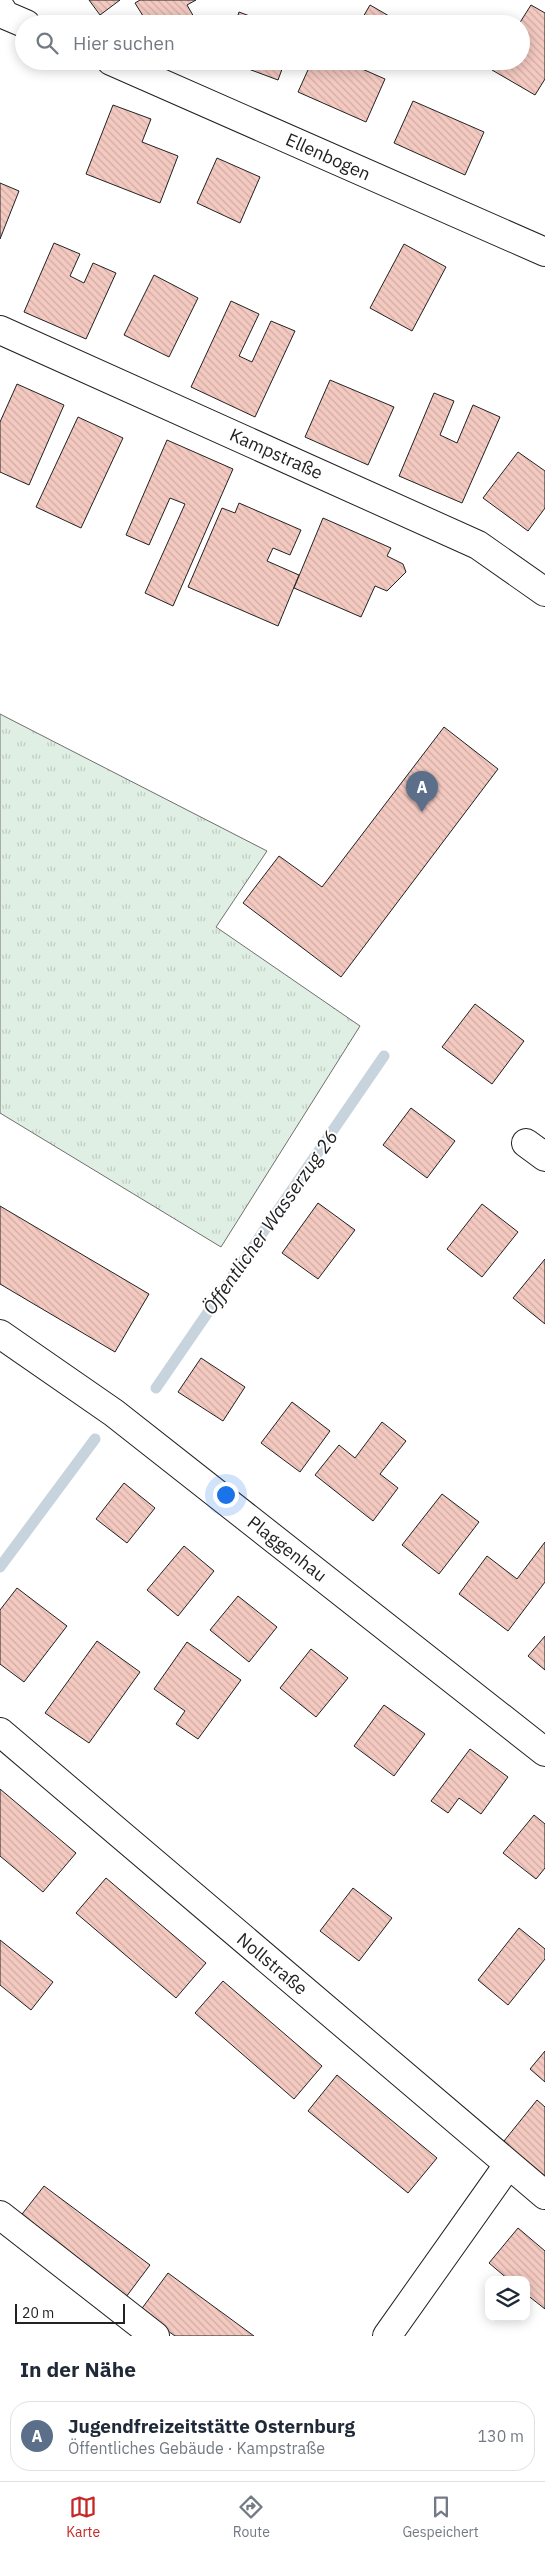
<!DOCTYPE html>
<html lang="de">
<meta charset="utf-8">
<style>
body{margin:0;font-family:"IBM Plex Sans",sans-serif;background:#f6f6f7;color:#1f2937}
.controls{position:absolute;right:15px;bottom:15px;display:grid;overflow:hidden;border-radius:10px;box-shadow:0 2px 12px #0003}
.controls button{width:45px;height:45px;display:grid;place-items:center;padding:0;border:0;border-bottom:1px solid #e0e1e3;background:#fff;color:#1f2937;font:25px sans-serif}
.scale{position:absolute;left:15px;bottom:12px;width:110px;box-sizing:border-box;padding-left:5px;border:2px solid #222;border-top:0;font-size:14px;line-height:18px;white-space:nowrap;color:#222;-webkit-text-stroke:4px #fff;paint-order:stroke}
.you{position:absolute;left:225px;top:1494px;width:18px;height:18px;margin:-12px;border:4px solid #fff;border-radius:50%;background:#1a73e8;box-shadow:0 0 0 8px #1a73e833}
.badge{display:grid;place-items:center;width:32px;height:32px;border-radius:50%;background:#c62828;color:#fff;font-size:16px;font-weight:700}
.pin{position:absolute;translate:-50% -41px;filter:drop-shadow(0 1px 2px #0008)}
.pin::after{content:'';position:absolute;top:26px;width:18px;height:15px;background:inherit;clip-path:polygon(0 0,100% 0,50% 100%)}
.list{margin:0;padding:0;list-style:none}
h2{display:flex;justify-content:space-between;align-items:center;height:65px;margin:0;padding:0 20px;font-size:21px}
h2 small{font-size:16px;font-weight:400;color:#747a83}
.list li{display:grid;grid-template-columns:32px 1fr auto;gap:15px;align-items:center;box-sizing:border-box;height:70px;margin:0 10px 10px;padding:0 10px;border:1px solid #e0e1e3;border-radius:20px}
.list b{display:block;font-size:19px;white-space:nowrap}
.list p{margin:0;font-size:16px;white-space:nowrap;color:#747a83}
.list em{font-size:16px;font-style:normal;color:#747a83}
.icon{flex:none;width:28px;height:28px;fill:none;stroke:currentColor;stroke-width:2;stroke-linecap:round;stroke-linejoin:round}
.map{position:relative;flex:none;width:545px;height:2336px;overflow:hidden}
.search{position:absolute;background:#fff;box-shadow:0 2px 12px #0003;left:15px;right:15px;top:15px;height:55px;display:flex;align-items:center;gap:12px;box-sizing:border-box;padding:0 18px;border-radius:28px;color:#747a83;font-size:19px}
.sheet{height:145px;background:#fff}
nav{display:flex;justify-content:space-around;align-items:center;box-sizing:border-box;height:70px;border-top:1px solid #e0e1e3;background:#fff;font-size:14px;color:#747a83}
nav a{display:grid;justify-items:center;gap:2px}
nav .on{color:#c62828}
.map>svg:first-child{display:block}
.grass{fill:url(#grass-tufts);stroke:#6f6f6f}
.lines{fill:none;stroke-linecap:round;stroke-linejoin:round}
.stream{stroke:#c7d3dd;stroke-width:11}
.building{fill:url(#building-back-hatch);stroke:#222}
.minor-casing{stroke:#222;stroke-width:30}
.minor{stroke:#fff;stroke-width:28}
.labels{text-anchor:middle;stroke-width:4;stroke-linejoin:round;paint-order:stroke}
.street-label{font-size:18px;fill:#222;stroke:#fff}
.water-label{font-size:19px;font-style:italic;fill:#222;stroke:#fff}
</style>
<div class="map">
<svg width="545" height="2336" viewBox="0 0 545 2336">
<defs>
<pattern id="grass-tufts" width="24" height="20" patternUnits="userSpaceOnUse" patternTransform="scale(1.25)"><rect width="24" height="20" fill="#e0efe3"/><path d="M3 7l-1-3M5 7V3M7 7l1-3M15 17l-1-3M17 17v-4M19 17l1-3" fill="none" stroke="#c0cdc2"/></pattern>
<pattern id="building-back-hatch" width="6" height="6" patternUnits="userSpaceOnUse" patternTransform="scale(1.25)"><rect width="6" height="6" fill="#f3c9c0"/><path d="M-1 5l2 2M0 0l6 6M5-1l2 2" fill="none" stroke="#d0aca5"/></pattern>
</defs>
<rect width="100%" height="100%" fill="#fff"/>
<path class="grass" d="M0,714l267,137 -51,76 144,99 -139,221 -221,-134z"/>
<g class="lines">
<g class="stream">
<path d="M156,1388l228,-332"/>
<path d="M0,1567l95,-128"/>
</g>
</g>
<g class="building">
<path d="M89,0h31l-20,15z"/>
<path d="M140,0h56l-9,5 11,19h-50l-13,-21z"/>
<path d="M370,5l26,15 -2,4h-35z"/>
<path d="M531,5l14,8v66l-10,16 -43,-25 5,-9h24v-37h-2z"/>
<path d="M239,12l32,12h-36z"/>
<path d="M227,61h58l-7,19z"/>
<path d="M312,61h32l41,18 -19,43 -68,-30z"/>
<path d="M413,101l71,31 -19,43 -71,-32z"/>
<path d="M113,105l38,14 -9,23 36,14 -18,47 -74,-29z"/>
<path d="M217,158l43,19 -20,46 -43,-20z"/>
<path d="M0,183l19,8 -19,48z"/>
<path d="M54,243l26,11 -10,22 14,7 9,-20 23,10 -30,66 -62,-27z"/>
<path d="M404,244l42,23 -34,64 -42,-23z"/>
<path d="M154,275l44,23 -29,59 -45,-22z"/>
<path d="M231,301l28,13 -20,42 13,6 19,-41 24,10 -40,86 -64,-30z"/>
<path d="M330,380l64,27 -26,58 -63,-28z"/>
<path d="M17,384l47,21 -35,80 -29,-13v-50z"/>
<path d="M434,393l20,8 -14,34 17,8 16,-38 27,12 -38,86 -63,-27z"/>
<path d="M78,417l45,21 -42,90 -45,-21z"/>
<path d="M167,440l66,29 -60,137 -28,-13 40,-89 -15,-6 -21,47 -23,-10z"/>
<path d="M518,452l27,19v37l-17,23 -45,-33z"/>
<path d="M239,503l62,27 -11,25 -17,-7 -6,13 32,14 -21,51 -90,-39 34,-79 13,5z"/>
<path d="M323,518l68,30 -4,8 16,8 3,8 -19,19 -12,-5 -14,31 -67,-29z"/>
<path d="M444,727l54,42 -157,208 -98,-74 36,-47 43,31z"/>
<path d="M475,1004l49,37 -32,43 -50,-37z"/>
<path d="M411,1108l44,33 -28,37 -44,-33z"/>
<path d="M318,1203l37,27 -37,49 -36,-26z"/>
<path d="M482,1204l36,28 -36,45 -35,-28z"/>
<path d="M0,1206l149,88 -34,58 -115,-68z"/>
<path d="M545,1259v65l-32,-26z"/>
<path d="M201,1358l44,29 -22,34 -45,-29z"/>
<path d="M292,1402l38,29 -30,41 -39,-29z"/>
<path d="M382,1422l24,19 -26,33 18,14 -25,33 -58,-46 24,-30 16,13z"/>
<path d="M124,1483l31,25 -28,35 -31,-24z"/>
<path d="M442,1494l37,28 -40,52 -37,-29z"/>
<path d="M545,1542v40l-37,49 -49,-37 28,-38 30,23z"/>
<path d="M184,1546l30,25 -36,45 -31,-26z"/>
<path d="M17,1588l50,38 -43,56 -24,-18v-54z"/>
<path d="M238,1596l39,31 -28,35 -39,-32z"/>
<path d="M545,1636v34l-17,-14z"/>
<path d="M97,1641l43,31 -51,71 -44,-30z"/>
<path d="M187,1642l54,38 -43,59 -22,-15 9,-13 -31,-22z"/>
<path d="M311,1649l37,29 -32,39 -36,-29z"/>
<path d="M384,1705l41,29 -31,42 -40,-30z"/>
<path d="M470,1749l38,28 -27,37 -22,-16 -11,15 -17,-12z"/>
<path d="M0,1789l76,64 -33,39 -43,-36z"/>
<path d="M534,1815l11,9v44l-9,11 -33,-26z"/>
<path d="M106,1878l100,85 -30,35 -100,-85z"/>
<path d="M353,1888l39,30 -33,43 -39,-30z"/>
<path d="M519,1928l26,21v10l-37,46 -30,-25z"/>
<path d="M0,1940l53,42 -22,28 -31,-25z"/>
<path d="M223,1981l99,85 -28,33 -99,-86z"/>
<path d="M545,2051v31l-15,-13z"/>
<path d="M337,2075l100,83 -29,35 -100,-82z"/>
<path d="M537,2100l8,7v76l-45,-37z"/>
<path d="M44,2186l106,79 -24,32 -107,-79z"/>
<path d="M518,2228l27,23v58l-19,-15v-14h-17l-20,-17z"/>
<path d="M168,2273l86,63h-79l-35,-25z"/>
</g>
<g class="lines">
<defs>
<g id="minor">
<path d="M0,7l5,8 21,9"/>
<path d="M111,61l434,191"/>
<path d="M0,330l478,215 67,47"/>
<path d="M526,1143l19,14"/>
<path d="M0,1334l114,79 431,339"/>
<path d="M0,1732l545,463"/>
<path d="M0,2215l155,121"/>
<path d="M387,2336l121,-171"/>
</g>
</defs>
<use href="#minor" class="minor-casing"/>
<use href="#minor" class="minor"/>
</g>
<g class="labels">
<g class="street-label">
<text transform="translate(328 157) rotate(24)" y="6">Ellenbogen</text>
<text transform="translate(276 454) rotate(24)" y="6">Kampstraße</text>
<text transform="translate(287 1549) rotate(38)" y="6">Plaggenhau</text>
<text transform="translate(272 1964) rotate(40)" y="6">Nollstraße</text>
</g>
<g class="water-label">
<text transform="translate(270 1222) rotate(-55)" y="7">Öffentlicher Wasserzug 26</text>
</g>
</g>
</svg>
<div class="controls">
<button><svg class="icon" aria-label="layers" viewBox="0 0 24 24"><path d="M12 4l9 5-9 5-9-5zM3 14l9 5 9-5"/></svg></button>
</div>
<div class="scale">20 m</div>
<div class="you"></div>
<div class="pin badge" style="left:422px;top:812px;background:#5c6f8a">A</div>
<div class="search"><svg class="icon" aria-label="search" viewBox="0 0 24 24"><circle cx="10" cy="10" r="6"/><path d="M15 15l6 6"/></svg>Hier suchen</div>
</div>
<section class="sheet">
<h2>In der Nähe<small></small></h2>
<ul class="list">
<li><span class="badge" style="background:#5c6f8a">A</span><div><b>Jugendfreizeitstätte Osternburg</b><p>Öffentliches Gebäude · Kampstraße</p></div><em>130 m</em></li>
</ul>
</section>
<nav>
<a class="on"><svg class="icon" aria-label="map" viewBox="0 0 24 24"><path d="M3 6l6-2 6 2 6-2v14l-6 2-6-2-6 2zM9 4v14M15 6v14"/></svg>Karte</a>
<a><svg class="icon" aria-label="directions" viewBox="0 0 24 24"><path d="M12 3l9 9-9 9-9-9zM9 14v-3h6M13 9l2 2-2 2"/></svg>Route</a>
<a><svg class="icon" aria-label="saved" viewBox="0 0 24 24"><path d="M7 4h10v16l-5-4-5 4z"/></svg>Gespeichert</a>
</nav>
